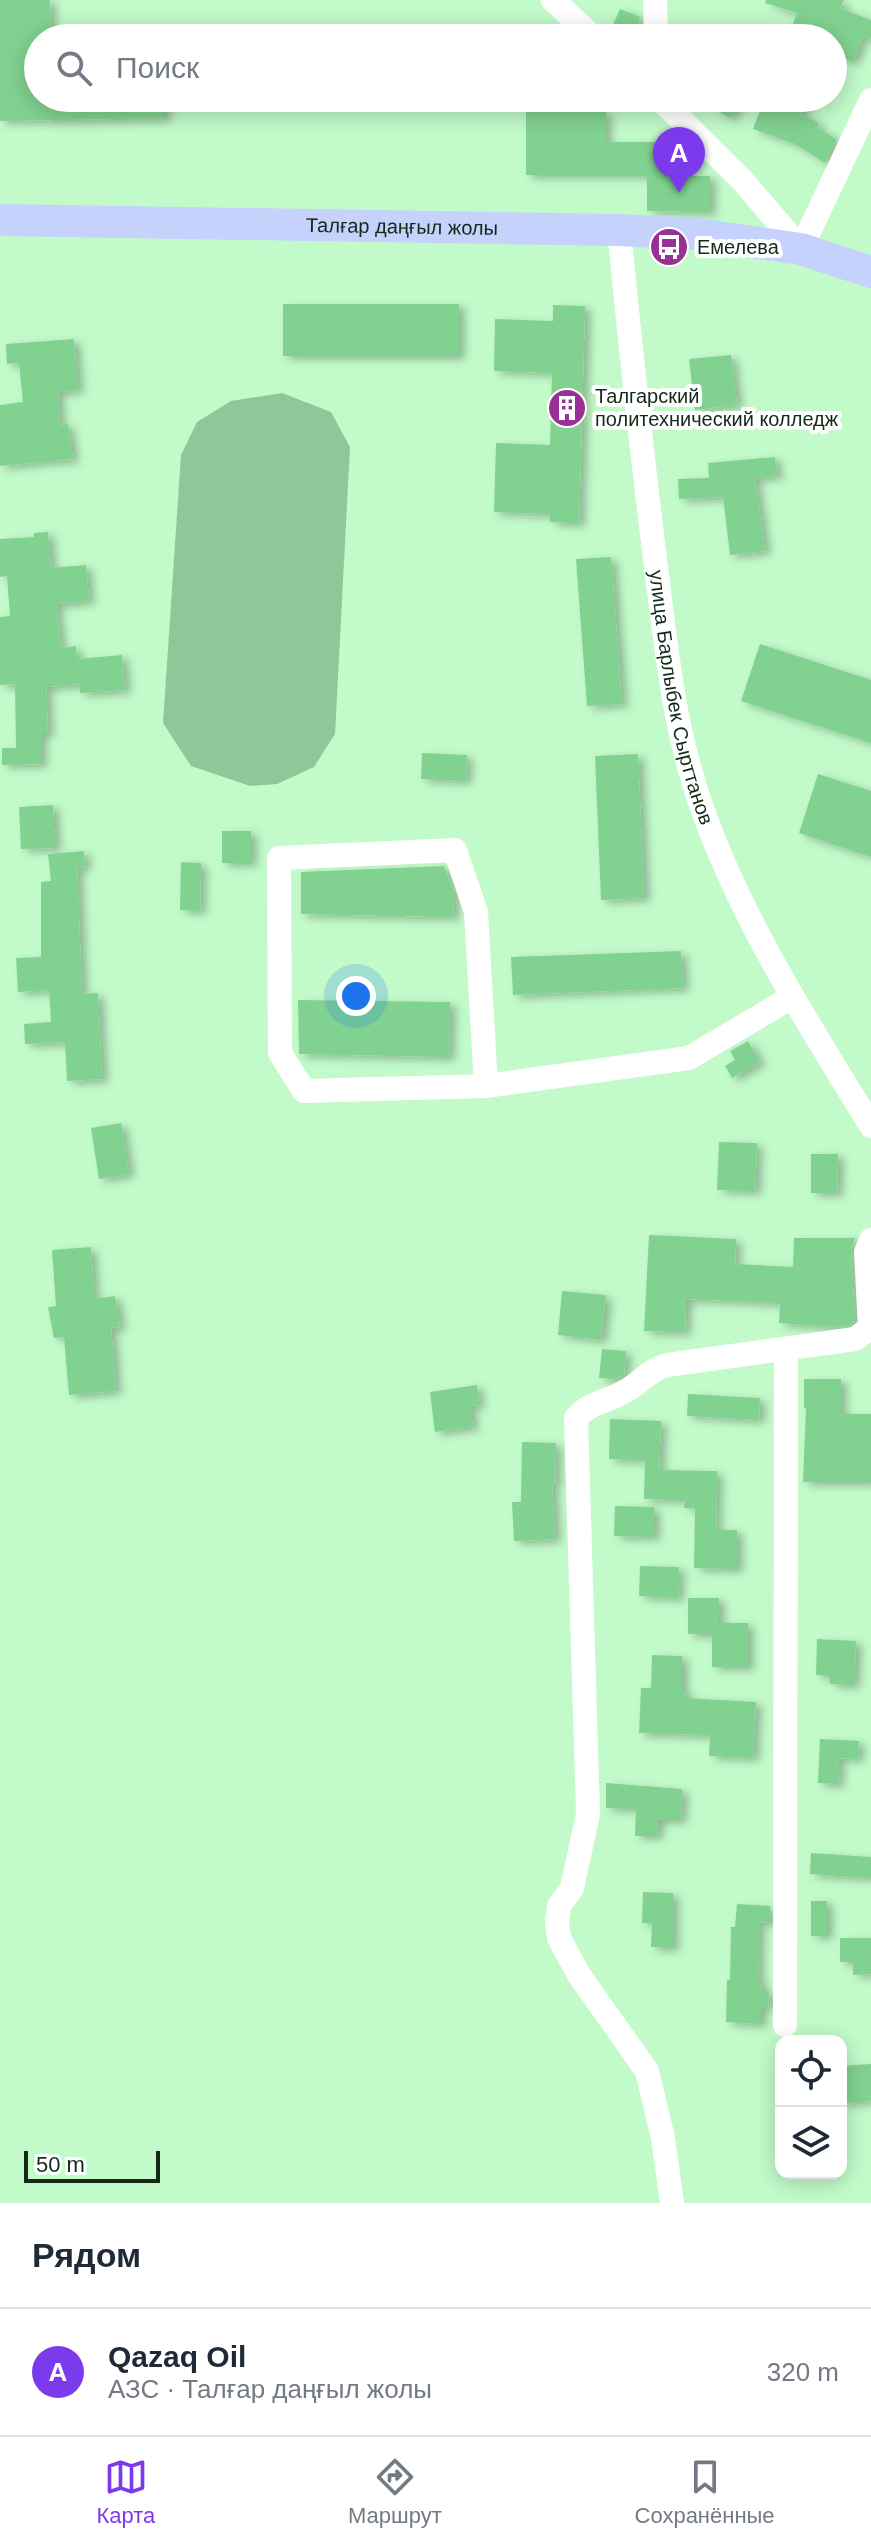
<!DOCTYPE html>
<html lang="ru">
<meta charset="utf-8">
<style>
body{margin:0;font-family:Arial,sans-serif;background:#f6f6f7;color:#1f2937}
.controls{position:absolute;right:24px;bottom:24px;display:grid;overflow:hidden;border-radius:16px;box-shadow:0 4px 20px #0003}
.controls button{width:72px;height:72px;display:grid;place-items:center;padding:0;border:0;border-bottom:2px solid #e0e1e3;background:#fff;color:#1f2937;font:40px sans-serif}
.scale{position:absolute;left:24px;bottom:20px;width:136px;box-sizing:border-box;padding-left:8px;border:4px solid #142a18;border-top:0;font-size:22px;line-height:28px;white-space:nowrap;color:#142a18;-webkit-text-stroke:6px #fff;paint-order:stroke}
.you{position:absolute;left:356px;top:996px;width:28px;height:28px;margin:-20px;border:6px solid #fff;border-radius:50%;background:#1a73e8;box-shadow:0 0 0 12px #1a73e833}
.badge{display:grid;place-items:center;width:52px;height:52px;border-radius:50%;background:#7c3aed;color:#fff;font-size:26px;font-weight:700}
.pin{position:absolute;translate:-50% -66px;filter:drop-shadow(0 2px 4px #0008)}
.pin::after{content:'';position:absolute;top:42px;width:28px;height:24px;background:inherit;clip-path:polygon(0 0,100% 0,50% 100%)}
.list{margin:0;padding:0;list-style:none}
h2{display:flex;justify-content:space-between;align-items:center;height:104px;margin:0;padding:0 32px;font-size:34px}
h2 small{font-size:26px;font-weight:400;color:#747a83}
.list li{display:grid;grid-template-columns:52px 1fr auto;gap:24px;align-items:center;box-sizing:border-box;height:128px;padding:0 32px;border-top:2px solid #e0e1e3}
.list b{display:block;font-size:30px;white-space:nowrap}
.list p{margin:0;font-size:26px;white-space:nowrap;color:#747a83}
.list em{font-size:26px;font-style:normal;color:#747a83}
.icon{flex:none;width:44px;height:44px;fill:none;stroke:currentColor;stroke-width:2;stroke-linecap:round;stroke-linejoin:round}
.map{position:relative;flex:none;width:871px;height:2203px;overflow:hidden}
.search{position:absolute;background:#fff;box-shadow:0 4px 20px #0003;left:24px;right:24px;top:24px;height:88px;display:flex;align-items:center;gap:20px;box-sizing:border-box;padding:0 28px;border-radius:44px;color:#747a83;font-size:30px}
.sheet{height:232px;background:#fff}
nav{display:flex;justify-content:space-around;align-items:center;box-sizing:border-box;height:112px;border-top:2px solid #e0e1e3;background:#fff;font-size:22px;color:#747a83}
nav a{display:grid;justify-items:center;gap:4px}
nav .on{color:#7c3aed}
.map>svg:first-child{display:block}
.green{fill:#90c799}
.building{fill:#81d290;filter:url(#shadow)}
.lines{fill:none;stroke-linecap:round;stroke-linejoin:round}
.minor{stroke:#fff;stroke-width:24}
.major{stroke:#c4d2fc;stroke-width:32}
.labels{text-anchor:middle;stroke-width:8;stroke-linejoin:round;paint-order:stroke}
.street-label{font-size:20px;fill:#142a18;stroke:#fff}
.poi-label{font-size:20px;fill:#142a18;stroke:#fff;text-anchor:start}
</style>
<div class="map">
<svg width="871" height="2203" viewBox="0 0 871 2203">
<defs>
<filter id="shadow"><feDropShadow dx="6" dy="3.5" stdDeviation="4" flood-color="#0004"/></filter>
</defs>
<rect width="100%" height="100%" fill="#c2faca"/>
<path class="green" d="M282,393l49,19 19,35 -15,287 -21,33 -37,17 -27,2 -59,-20 -28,-43 18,-268 16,-33 34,-21z"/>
<g class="building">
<path d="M0,0h50l1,38h-13v60h127v20l-165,3z"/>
<path d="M766,0h78l-4,8 31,12v19l-8,-3 -10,26 -20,-8v-16h-39l1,-5 -5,-1 7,-19 -32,-10z"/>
<path d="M620,9l20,8 -6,19 -22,-9z"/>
<path d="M721,98h21l-12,20 -16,-10z"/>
<path d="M765,98h42l-6,16 18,9 -2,4 19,12 -11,24 -30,-19 -42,-15z"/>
<path d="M526,110l80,1v31h58v34h46v36l-63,-1v-36h-121z"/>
<rect x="283" y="304" width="176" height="52"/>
<path d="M553,305l32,1 -6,217 -29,-1v-8l-56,-2 2,-69 54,2 2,-72 -58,-2 1,-52 58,2z"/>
<path d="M74,339l4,51 -20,2 2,33 8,-1 5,35 -73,7v-61l23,-3 -4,-39 -12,1 -1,-20z"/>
<path d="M731,355l6,50 -42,5 -6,-51z"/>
<path d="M775,457l2,19 -22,2 10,73 -35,4 -7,-58 -44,2 -1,-20 31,-1 -1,-15z"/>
<path d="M48,532l3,36 35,-3 3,36 -33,3 5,44 15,-2 1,13 45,-4 3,35 -45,3 -1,-9 -33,3 2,47h-7v30l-39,1v-17h14l-1,-64 -15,1v-68l10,-1 -3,-40 -7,1v-38l34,-2v-4z"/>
<path d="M611,557l11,147 -35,2 -11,-147z"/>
<path d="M760,644l111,36v63l-130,-42z"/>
<path d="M422,753l45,2 -1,26 -45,-2z"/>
<path d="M638,754l6,144 -43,2 -6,-144z"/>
<path d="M818,774l53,17v66l-72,-24z"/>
<path d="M53,805l2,43 -34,1 -2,-42z"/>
<rect x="222" y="831" width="29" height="32"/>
<path d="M84,851l1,16 -8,1 5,126 16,-1 4,86 -35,2 -2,-39 -40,2 -1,-20 27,-2 -2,-32 -31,2 -2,-34 25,-1v-75l10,-1 -3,-27z"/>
<path d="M181,862l20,1 -1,48 -20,-1z"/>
<path d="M444,866l10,27 -1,24 -152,-3v-42z"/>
<path d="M681,951l2,37 -170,7 -2,-38z"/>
<path d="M298,1000l152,2 -1,55 -150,-3z"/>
<path d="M748,1041l12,21 -28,16 -7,-12 10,-6 -5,-9z"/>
<path d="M121,1123l8,51 -30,5 -8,-51z"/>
<path d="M719,1142l38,1 -2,48 -38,-1z"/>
<path d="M811,1154h27l-1,39h-26z"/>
<path d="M649,1235l87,4 -1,25 58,3 1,-29h61l-4,15 4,68 -6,4 -14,2 -56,-4 1,-20 -94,-4 -1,33 -41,-1z"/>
<path d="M91,1247l3,52 21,-3 5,31 -9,1 5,63 -47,4 -5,-58 -10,1 -6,-31 8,-1 -4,-56z"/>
<path d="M562,1291l44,4 -5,45 -43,-5z"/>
<path d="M602,1349l24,2 -2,23 -8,5 -17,-1z"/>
<path d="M804,1379h37v35h30v68h-68l3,-74h-2z"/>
<path d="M477,1385l2,20 -9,1 3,21 -38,5 -5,-40z"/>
<path d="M688,1394l72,4 -1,22 -72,-4z"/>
<path d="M610,1419l51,2 -2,49 58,1 -1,59h21v39l-43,-1 1,-60h-11l1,-8 -41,-1 1,-39 -36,-1z"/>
<path d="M522,1442l34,1 -1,41h-3l3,55 -41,2 -2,-39h9z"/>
<path d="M615,1506l39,1v30l-40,-1z"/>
<path d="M640,1566l39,1 -1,31 -39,-2z"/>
<path d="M688,1598h31v25h29v44h-36v-33h-24z"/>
<path d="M817,1639l39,2 -2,44 -24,-1v-8l-14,-1z"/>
<path d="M652,1655l30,1v33h4l-1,9 71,4 -3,56 -44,-2 1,-21 -71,-2 2,-45h10z"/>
<path d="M820,1739l39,2 -1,18 -19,-1 -1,26 -20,-1z"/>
<path d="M606,1783l76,6 -1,31h-23l-1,16h-22l1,-27 -30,-1z"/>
<path d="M811,1853l60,4v21l-61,-4z"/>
<path d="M643,1892l30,1v55l-22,-1 1,-24h-10z"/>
<rect x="811" y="1901" width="16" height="35"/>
<path d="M737,1904l33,2v17l-11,-1 -1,59h4l-1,10h8l-1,16h-7v17l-35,-2 1,-42h3l1,-53h4z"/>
<path d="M840,1938h31v36l-18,1v-13h-13z"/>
<path d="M871,2064v37l-30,2v-37z"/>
</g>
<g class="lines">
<g class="minor">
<path d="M553,0l41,38"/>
<path d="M655,0l1,38"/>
<path d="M659,98l83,82 59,69 70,-149"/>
<path id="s1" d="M619,230c11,112 23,225 37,337 10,80 18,162 45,238 40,115 107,218 170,321"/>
<path d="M486,1086l-10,-174 -21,-62 -176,8 1,195 24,38 182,-5 203,-28 103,-61"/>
<path d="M785,2025l1,-676"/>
<path d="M672,2203l-9,-65 -16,-67 -68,-96 -20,-37 -2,-16 2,-16 13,-18 16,-74 -12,-396c13,-15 29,-16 46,-25 17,-8 26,-23 45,-28l188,-26 15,-11 -4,-76 5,-12"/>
</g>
<path class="major" id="s2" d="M0,220l619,10 77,4 105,15 70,23"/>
</g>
<defs>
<symbol id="bus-disc" viewBox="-11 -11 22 22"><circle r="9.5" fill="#983195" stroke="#fff"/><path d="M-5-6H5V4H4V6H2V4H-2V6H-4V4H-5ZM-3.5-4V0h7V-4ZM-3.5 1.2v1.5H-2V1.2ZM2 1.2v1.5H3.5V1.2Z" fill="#fff"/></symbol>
<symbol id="building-disc" viewBox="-11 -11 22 22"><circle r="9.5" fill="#983195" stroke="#fff"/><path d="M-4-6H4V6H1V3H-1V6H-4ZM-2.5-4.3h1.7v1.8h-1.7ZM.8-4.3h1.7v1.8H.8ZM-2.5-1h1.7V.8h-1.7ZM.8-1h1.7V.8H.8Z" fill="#fff"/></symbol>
</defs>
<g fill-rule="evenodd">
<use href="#bus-disc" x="647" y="225" width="44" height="44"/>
<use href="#building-disc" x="545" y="386" width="44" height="44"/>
</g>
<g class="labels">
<g class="street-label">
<text dy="7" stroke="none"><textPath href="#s2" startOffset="402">Талғар даңғыл жолы</textPath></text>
<text dy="7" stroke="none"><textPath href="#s1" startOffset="472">улица Барлыбек Сырттанов</textPath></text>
</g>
<g class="poi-label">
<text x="697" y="254">Емелева</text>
<text x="595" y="403">Талгарский<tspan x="595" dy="23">политехнический колледж</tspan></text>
</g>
</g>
</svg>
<div class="controls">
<button><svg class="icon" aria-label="locate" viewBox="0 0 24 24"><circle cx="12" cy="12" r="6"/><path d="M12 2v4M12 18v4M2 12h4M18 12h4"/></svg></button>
<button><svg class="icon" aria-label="layers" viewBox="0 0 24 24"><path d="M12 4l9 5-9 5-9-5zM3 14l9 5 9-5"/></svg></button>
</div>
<div class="scale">50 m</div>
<div class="you"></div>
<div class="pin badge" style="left:679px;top:193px">A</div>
<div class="search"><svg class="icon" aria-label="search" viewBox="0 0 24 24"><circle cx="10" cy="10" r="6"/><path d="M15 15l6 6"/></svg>Поиск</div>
</div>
<section class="sheet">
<h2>Рядом<small></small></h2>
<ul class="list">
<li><span class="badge">A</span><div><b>Qazaq Oil</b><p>АЗС · Талғар даңғыл жолы</p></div><em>320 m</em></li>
</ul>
</section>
<nav>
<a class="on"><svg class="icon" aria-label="map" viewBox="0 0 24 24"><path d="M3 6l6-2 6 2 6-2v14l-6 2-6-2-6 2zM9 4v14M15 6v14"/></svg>Карта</a>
<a><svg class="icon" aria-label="directions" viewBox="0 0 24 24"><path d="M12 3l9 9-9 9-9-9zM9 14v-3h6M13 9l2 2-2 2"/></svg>Маршрут</a>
<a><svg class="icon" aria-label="saved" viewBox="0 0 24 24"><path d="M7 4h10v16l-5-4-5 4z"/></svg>Сохранённые</a>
</nav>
